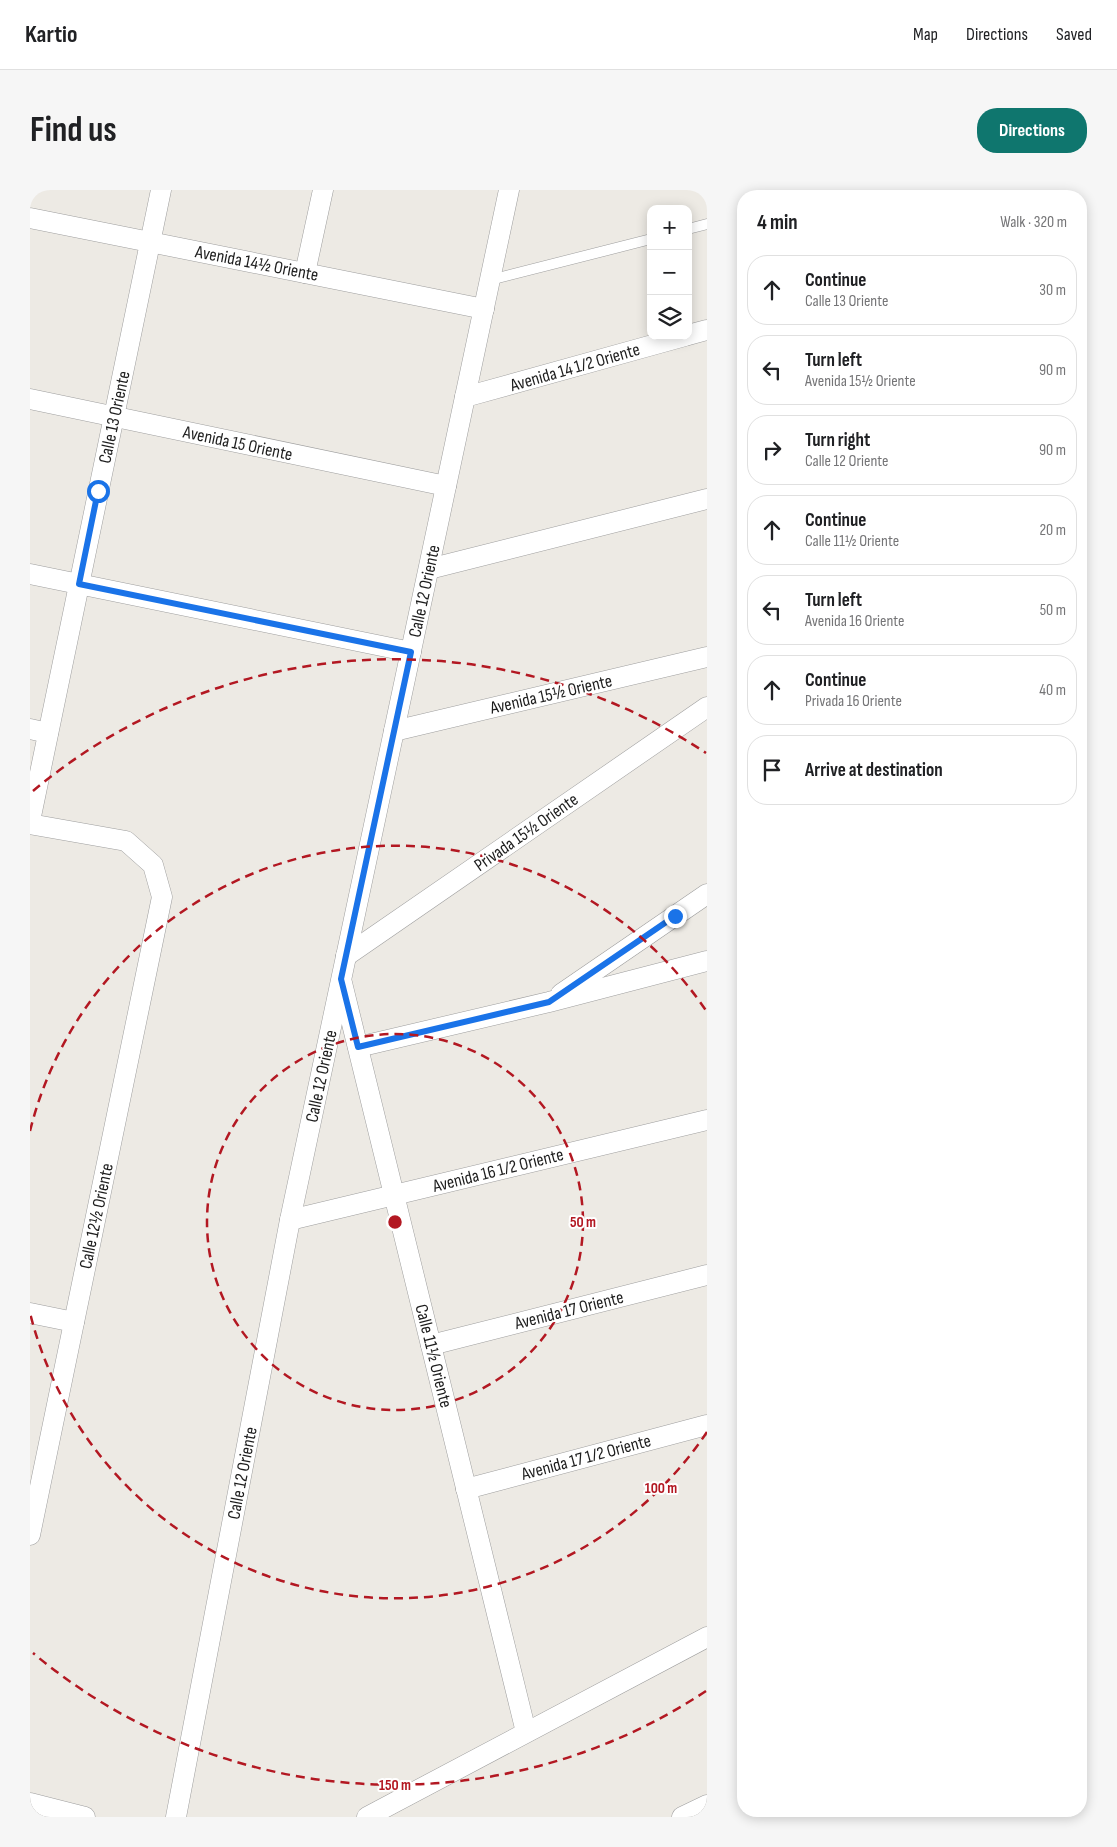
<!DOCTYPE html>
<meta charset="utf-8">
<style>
body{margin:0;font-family:"Sofia Sans Condensed",sans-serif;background:#f6f6f6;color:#202124}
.controls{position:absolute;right:15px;top:15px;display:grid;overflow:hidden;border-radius:10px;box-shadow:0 2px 12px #0003}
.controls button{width:45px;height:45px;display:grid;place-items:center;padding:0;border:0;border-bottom:1px solid #e0e0e0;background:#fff;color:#202124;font:25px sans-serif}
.stop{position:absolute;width:15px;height:15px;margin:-11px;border:4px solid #1a73e8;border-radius:50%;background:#fff}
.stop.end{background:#1a73e8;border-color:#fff;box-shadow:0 1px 5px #0008}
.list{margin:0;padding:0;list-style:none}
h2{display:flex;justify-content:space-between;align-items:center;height:65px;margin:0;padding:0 20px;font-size:21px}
h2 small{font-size:16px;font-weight:400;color:#757577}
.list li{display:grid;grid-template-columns:32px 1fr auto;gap:15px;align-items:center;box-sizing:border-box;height:70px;margin:0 10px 10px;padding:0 10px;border:1px solid #e0e0e0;border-radius:20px}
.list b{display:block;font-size:19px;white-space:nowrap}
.list p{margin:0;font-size:16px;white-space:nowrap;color:#757577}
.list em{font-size:16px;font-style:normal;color:#757577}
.icon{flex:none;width:28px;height:28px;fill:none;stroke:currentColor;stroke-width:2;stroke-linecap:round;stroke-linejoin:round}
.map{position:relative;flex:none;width:677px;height:1627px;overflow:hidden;border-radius:20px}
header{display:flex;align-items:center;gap:30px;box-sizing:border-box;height:70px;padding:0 25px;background:#fff;border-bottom:1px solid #e0e0e0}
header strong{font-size:24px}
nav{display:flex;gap:28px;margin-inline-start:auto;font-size:18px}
.intro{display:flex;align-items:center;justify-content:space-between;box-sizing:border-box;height:120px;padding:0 30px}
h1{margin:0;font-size:35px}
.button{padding:12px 22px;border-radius:20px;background:#0f766e;color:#fff;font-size:18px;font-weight:700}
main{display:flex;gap:30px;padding:0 30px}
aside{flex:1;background:#fff;border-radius:20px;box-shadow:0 2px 12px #0003}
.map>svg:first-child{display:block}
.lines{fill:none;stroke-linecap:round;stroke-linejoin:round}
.lane-casing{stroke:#9e9e9e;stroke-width:11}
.street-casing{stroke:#9e9e9e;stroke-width:21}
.lane{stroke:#fff;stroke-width:10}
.street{stroke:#fff;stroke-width:20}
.route{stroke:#1a73e8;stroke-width:6}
.ring{fill:none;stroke:#b31822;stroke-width:2.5;stroke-dasharray:9 6}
.labels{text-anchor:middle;stroke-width:4;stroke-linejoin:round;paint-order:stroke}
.street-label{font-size:18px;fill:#1d1d1d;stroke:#fff}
.centre{fill:#b31822;stroke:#fff;stroke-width:2.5}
.ring-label{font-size:15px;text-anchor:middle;font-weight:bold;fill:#b31822;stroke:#fff;stroke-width:4;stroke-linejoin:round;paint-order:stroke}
</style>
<header>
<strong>Kartio</strong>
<nav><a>Map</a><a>Directions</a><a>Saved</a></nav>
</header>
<div class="intro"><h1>Find us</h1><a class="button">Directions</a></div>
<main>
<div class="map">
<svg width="677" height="1627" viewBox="0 0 677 1627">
<rect width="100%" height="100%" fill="#edeae4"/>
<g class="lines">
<defs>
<g id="lane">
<path d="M658,39l19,-5"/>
<path d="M460,90l161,-41"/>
</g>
<g id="street">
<path d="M0,28l454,91"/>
<path d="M275,83l18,-83"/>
<path d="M658,145l19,-5"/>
<path d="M435,207l220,-61"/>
<path d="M0,209l416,87"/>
<path d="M399,379l278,-70"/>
<path d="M0,384l381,78"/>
<path d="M0,539l18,4"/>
<path d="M364,541l313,-74"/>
<path d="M0,631l131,-631"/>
<path d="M0,634l96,17 27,24 9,32 -132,638"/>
<path d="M316,766l361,-249"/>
<path d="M312,793l184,749"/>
<path d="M531,804l146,-100"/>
<path d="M328,857l191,-45 158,-41"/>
<path d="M260,1030l417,-100"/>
<path d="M0,1123l44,9"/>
<path d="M401,1155l276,-70"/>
<path d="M436,1299l241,-64"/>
<path d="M0,1613l55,14"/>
<path d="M146,1627l114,-597 219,-1030"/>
<path d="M337,1627l340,-180"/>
<path d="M652,1627l25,-12"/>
</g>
</defs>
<use href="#lane" class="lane-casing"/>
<use href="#street" class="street-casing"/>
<use href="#lane" class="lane"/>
<use href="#street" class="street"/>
</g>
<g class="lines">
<path class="route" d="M68,301l-19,93 332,68 -70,327 17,68 191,-45 126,-86"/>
</g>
<g class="ring">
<circle cx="365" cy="1032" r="188"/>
<path d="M677 1242A376 376 0 0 1 0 1123M0 941A376 376 0 0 1 677 822"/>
<path d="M676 1501A563 563 0 0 1 3 1463M3 601A563 563 0 0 1 676 563"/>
</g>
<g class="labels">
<g class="street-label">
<text transform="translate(227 73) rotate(11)" y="6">Avenida 14½ Oriente</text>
<text transform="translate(545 177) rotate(-16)" y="6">Avenida 14 1/2 Oriente</text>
<text transform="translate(84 227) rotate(-78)" y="6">Calle 13 Oriente</text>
<text transform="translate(208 253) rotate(12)" y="6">Avenida 15 Oriente</text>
<text transform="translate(394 401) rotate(-78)" y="6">Calle 12 Oriente</text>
<text transform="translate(521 504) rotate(-13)" y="6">Avenida 15½ Oriente</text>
<text transform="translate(496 642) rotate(-35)" y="6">Privada 15½ Oriente</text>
<text transform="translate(291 886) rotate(-78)" y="6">Calle 12 Oriente</text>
<text transform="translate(468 980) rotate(-14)" y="6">Avenida 16 1/2 Oriente</text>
<text transform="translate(66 1026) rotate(-78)" y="6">Calle 12½ Oriente</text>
<text transform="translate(539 1120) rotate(-14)" y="6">Avenida 17 Oriente</text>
<text transform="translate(404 1166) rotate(76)" y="6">Calle 11½ Oriente</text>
<text transform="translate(556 1267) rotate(-15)" y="6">Avenida 17 1/2 Oriente</text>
<text transform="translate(212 1283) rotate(-79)" y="6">Calle 12 Oriente</text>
</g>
</g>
<circle cx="365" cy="1032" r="8" class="centre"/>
<g class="ring-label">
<text x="553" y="1037">50 m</text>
<text x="631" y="1303">100 m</text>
<text x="365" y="1600">150 m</text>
</g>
</svg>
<div class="controls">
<button>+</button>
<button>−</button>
<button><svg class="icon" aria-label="layers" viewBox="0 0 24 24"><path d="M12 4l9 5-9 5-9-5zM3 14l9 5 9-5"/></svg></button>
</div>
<div class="stop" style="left:68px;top:301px"></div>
<div class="stop end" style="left:645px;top:726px"></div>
</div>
<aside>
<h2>4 min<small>Walk · 320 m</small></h2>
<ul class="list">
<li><svg class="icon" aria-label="ahead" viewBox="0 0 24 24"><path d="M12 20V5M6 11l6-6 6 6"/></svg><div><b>Continue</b><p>Calle 13 Oriente</p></div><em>30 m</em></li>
<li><svg class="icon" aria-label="left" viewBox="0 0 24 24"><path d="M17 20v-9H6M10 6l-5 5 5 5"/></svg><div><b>Turn left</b><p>Avenida 15½ Oriente</p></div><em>90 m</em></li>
<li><svg class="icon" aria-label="right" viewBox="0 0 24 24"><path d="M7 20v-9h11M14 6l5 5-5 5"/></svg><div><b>Turn right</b><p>Calle 12 Oriente</p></div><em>90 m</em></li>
<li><svg class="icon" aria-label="ahead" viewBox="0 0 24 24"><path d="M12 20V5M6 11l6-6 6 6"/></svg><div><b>Continue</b><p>Calle 11½ Oriente</p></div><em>20 m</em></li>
<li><svg class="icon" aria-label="left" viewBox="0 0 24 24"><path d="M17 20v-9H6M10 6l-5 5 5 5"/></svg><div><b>Turn left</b><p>Avenida 16 Oriente</p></div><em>50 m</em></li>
<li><svg class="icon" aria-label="ahead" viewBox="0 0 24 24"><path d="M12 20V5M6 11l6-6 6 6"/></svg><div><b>Continue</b><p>Privada 16 Oriente</p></div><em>40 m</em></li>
<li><svg class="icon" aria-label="arrive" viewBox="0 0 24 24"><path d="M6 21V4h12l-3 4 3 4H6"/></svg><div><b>Arrive at destination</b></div></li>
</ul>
</aside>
</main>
